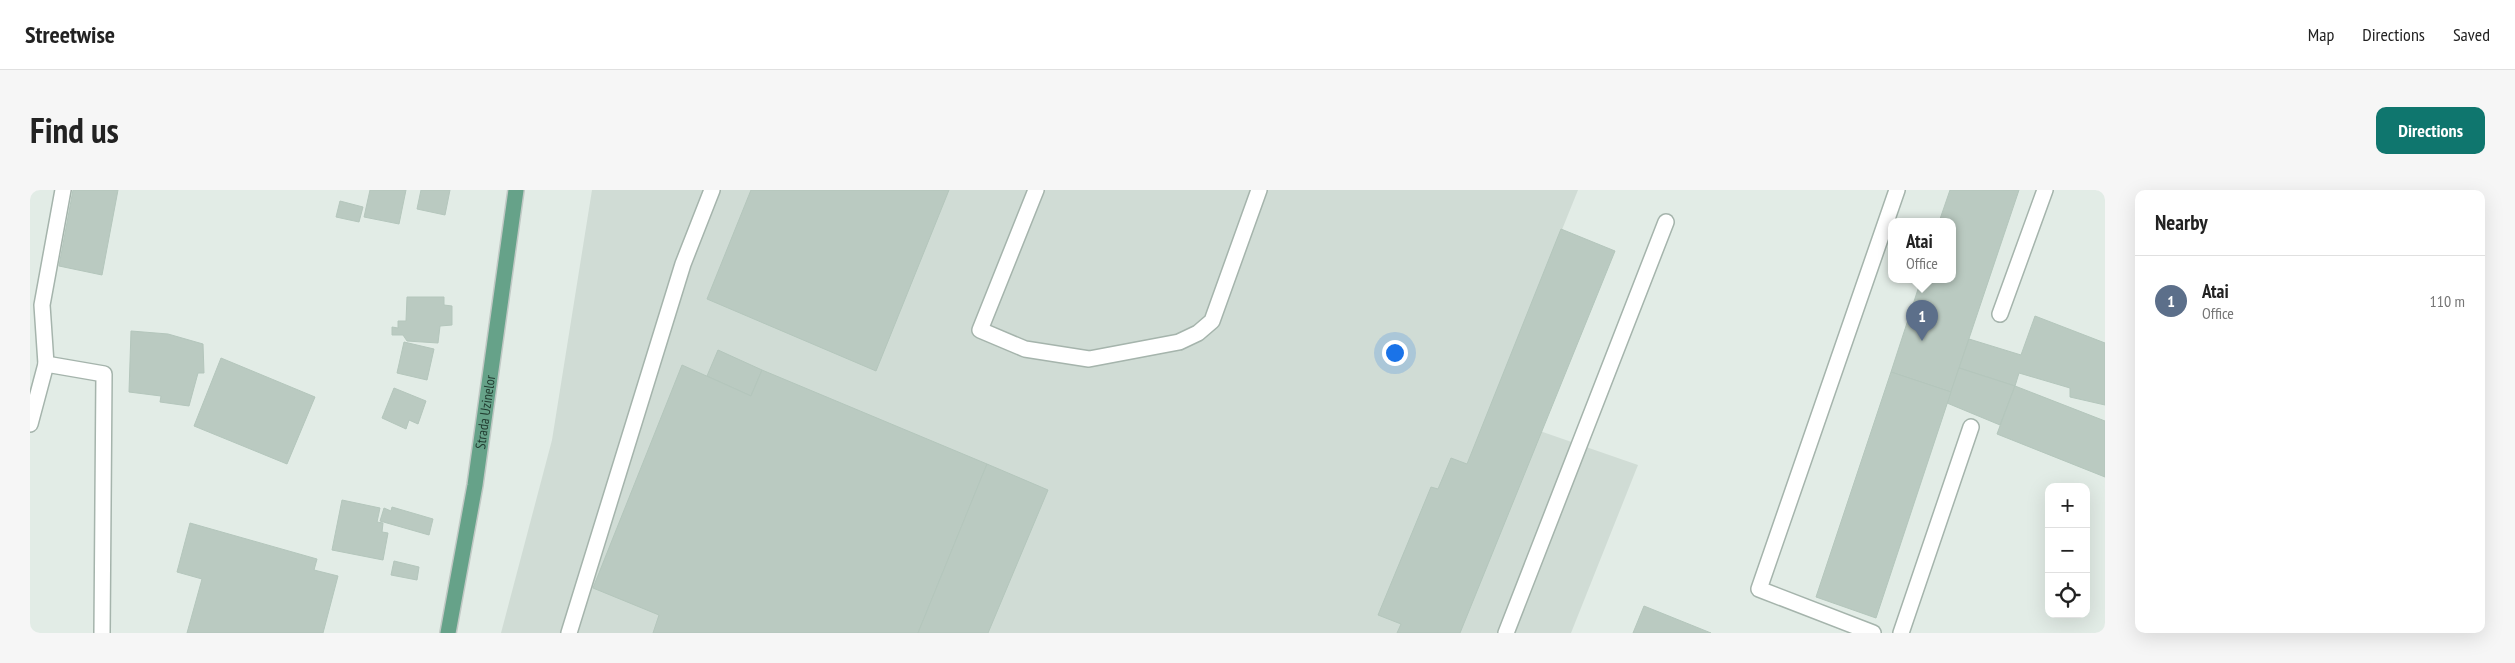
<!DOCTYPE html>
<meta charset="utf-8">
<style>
body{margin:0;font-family:"PT Sans Narrow",sans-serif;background:#f6f6f6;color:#222}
.controls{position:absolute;right:15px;bottom:15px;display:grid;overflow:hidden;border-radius:10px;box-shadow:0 5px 20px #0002}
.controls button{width:45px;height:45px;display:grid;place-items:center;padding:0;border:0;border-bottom:1px solid #e0e0e0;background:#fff;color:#222;font:25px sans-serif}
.you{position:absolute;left:1364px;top:162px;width:18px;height:18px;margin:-12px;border:4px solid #fff;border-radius:50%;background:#1a73e8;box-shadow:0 0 0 8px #1a73e833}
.badge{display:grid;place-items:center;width:32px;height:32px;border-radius:50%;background:#0f766e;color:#fff;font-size:16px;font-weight:700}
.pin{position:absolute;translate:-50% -41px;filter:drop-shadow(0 1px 2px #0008)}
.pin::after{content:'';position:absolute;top:26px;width:18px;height:15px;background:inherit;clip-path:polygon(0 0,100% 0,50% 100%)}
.popup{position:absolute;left:1858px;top:28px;width:68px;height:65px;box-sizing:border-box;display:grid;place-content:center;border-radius:10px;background:#fff;filter:drop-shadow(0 1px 4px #0005);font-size:16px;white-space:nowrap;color:#767676}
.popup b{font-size:19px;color:#222}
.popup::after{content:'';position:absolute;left:50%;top:100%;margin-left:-10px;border:10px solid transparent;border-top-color:#fff}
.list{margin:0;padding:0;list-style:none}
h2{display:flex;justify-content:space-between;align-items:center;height:65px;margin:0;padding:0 20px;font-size:21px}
h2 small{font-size:16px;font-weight:400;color:#767676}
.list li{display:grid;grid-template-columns:32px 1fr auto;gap:15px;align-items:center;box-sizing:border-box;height:90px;padding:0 20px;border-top:1px solid #e0e0e0}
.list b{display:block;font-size:19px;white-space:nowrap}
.list p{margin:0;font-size:16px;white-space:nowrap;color:#767676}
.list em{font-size:16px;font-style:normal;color:#767676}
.icon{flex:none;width:28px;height:28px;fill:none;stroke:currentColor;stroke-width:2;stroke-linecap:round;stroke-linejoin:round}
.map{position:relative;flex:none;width:2075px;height:443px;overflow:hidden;border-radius:10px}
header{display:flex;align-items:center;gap:30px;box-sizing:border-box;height:70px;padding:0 25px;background:#fff;border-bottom:1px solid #e0e0e0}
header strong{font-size:24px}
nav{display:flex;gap:28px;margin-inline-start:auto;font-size:18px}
.intro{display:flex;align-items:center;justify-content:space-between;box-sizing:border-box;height:120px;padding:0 30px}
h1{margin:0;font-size:35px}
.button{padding:12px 22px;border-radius:10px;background:#0f766e;color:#fff;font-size:18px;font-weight:700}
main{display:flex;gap:30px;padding:0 30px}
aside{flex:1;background:#fff;border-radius:10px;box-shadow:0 5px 20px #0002}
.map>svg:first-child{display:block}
.built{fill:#d0dcd5}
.building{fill:#bacac1;stroke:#b4c6bc}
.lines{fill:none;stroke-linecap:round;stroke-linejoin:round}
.lane-casing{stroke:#a5b4ac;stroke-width:18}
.primary-casing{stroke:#c1c9c5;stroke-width:18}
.lane{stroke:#fff;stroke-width:15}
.primary{stroke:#66a289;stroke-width:15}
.labels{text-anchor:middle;stroke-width:5;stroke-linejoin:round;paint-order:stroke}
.street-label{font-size:14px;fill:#223d31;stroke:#f3f9f5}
</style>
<header>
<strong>Streetwise</strong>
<nav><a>Map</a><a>Directions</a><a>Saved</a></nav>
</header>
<div class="intro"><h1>Find us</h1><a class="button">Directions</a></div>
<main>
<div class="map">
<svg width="2075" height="443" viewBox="0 0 2075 443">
<rect width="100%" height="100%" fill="#e2ece6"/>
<path class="built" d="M562,0h986l-90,223 150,52 -67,168h-1070l51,-193z"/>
<g class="building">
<path d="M43,0h45l-16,85 -43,-9z"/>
<path d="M340,0h36l-7,34 -35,-7z"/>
<path d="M391,0h29l-5,25 -28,-6z"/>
<path d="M721,0h198l-73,181 -169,-72z"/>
<path d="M1920,0h69l-68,202 -60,-20 30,-92h31v-58h-13z"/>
<path d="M310,11l23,6 -4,15 -23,-5z"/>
<path d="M1531,39l54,22 -155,382h-63l4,-9 -23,-9 53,-128 7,2 13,-31 16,6z"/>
<path d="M377,107h37v8l8,1v19l-12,1 -2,17 -31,-2 -4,-6h-11v-8l6,1v-7h8z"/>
<path d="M2005,126l70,27v62l-35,-8v-9l-51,-15 -4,13 -56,-18 10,-29 52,16z"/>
<path d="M101,141l37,3 35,10 1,29h-6l-9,33 -29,-4 1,-6 -32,-4z"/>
<path d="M374,152l30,7 -7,31 -30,-7z"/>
<path d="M688,160l44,20 -11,26 -44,-20z"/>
<path d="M191,168l94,39 -28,67 -93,-38z"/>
<path d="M652,175l69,31 11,-26 225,94 -69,169h-265l6,-18 -66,-27z"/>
<path d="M1929,178l56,18 -15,39 -53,-22z"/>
<path d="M1861,182l60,20 -75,226 -60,-21z"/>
<path d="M1985,196l90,35v56l-108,-43z"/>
<path d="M364,198l32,13 -8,23 -9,-4 -3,9 -24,-11z"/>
<path d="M957,274l61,26 -60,143h-70z"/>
<path d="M312,310l38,8 -3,14 6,1 -1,9 6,1 -5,27 -51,-10z"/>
<path d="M362,317l41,12 -4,16 -49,-14 4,-13 7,3z"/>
<path d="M160,333l127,36 -3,11 24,6 -15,57h-136l15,-54 -25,-7z"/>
<path d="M364,371l25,6 -2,13 -26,-5z"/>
<path d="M1614,416l67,27h-78z"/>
</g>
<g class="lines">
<defs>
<g id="lane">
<path d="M1006,0l-56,140 45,19 64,10 90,-17 19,-9 14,-12 47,-131"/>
<path d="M1970,124l45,-124"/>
<path d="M16,174l-4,-59 21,-115"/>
<path d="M0,234l16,-60 58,10 -2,259"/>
<path d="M539,443l114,-369 29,-74"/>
<path d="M1476,443l160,-411"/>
<path d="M1843,443l-114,-44 138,-399"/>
<path d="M1871,443l70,-206"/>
</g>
<g id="primary">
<path id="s1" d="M418,443l27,-148 41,-295"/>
</g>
</defs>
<use href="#lane" class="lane-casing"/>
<use href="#primary" class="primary-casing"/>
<use href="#lane" class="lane"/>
<use href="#primary" class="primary"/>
</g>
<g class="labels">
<g class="street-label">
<text dy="5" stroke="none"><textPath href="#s1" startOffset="224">Strada Uzinelor</textPath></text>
</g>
</g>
</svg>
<div class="controls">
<button>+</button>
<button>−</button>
<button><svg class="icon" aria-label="locate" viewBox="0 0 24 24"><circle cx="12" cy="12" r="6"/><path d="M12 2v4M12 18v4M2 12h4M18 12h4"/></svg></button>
</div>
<div class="you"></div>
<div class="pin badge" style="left:1892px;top:151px;background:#5c6f8a">1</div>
<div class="popup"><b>Atai</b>Office</div>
</div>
<aside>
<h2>Nearby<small></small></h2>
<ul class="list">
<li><span class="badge" style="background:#5c6f8a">1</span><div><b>Atai</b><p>Office</p></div><em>110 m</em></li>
</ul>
</aside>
</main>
